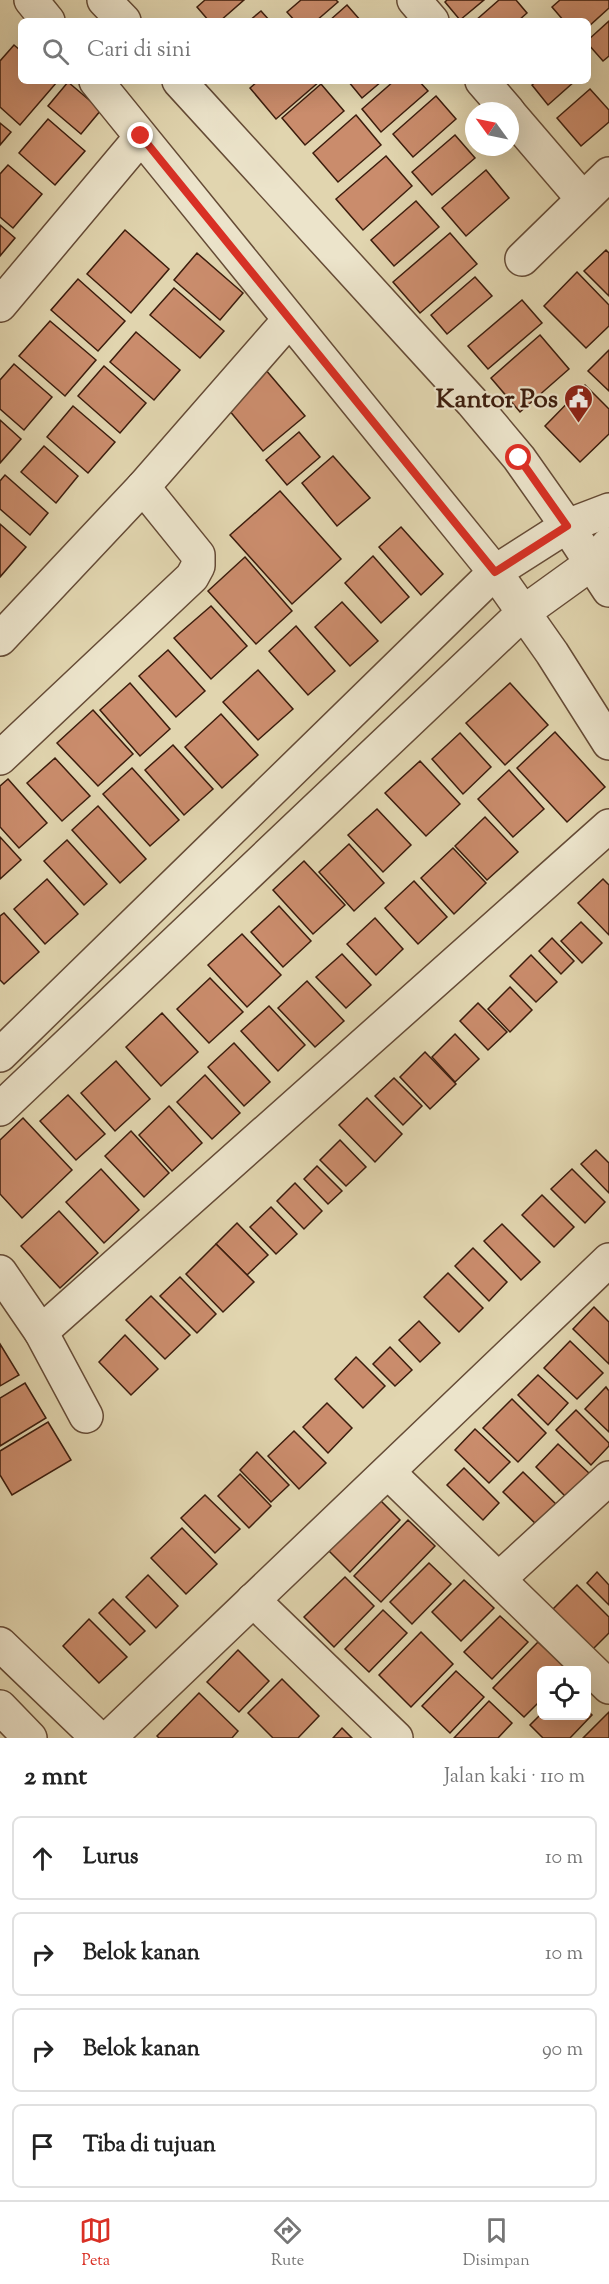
<!DOCTYPE html>
<html lang="id">
<meta charset="utf-8">
<style>
body{margin:0;font-family:"Sorts Mill Goudy",serif;background:#f2f2f2;color:#222}
.controls{position:absolute;right:18px;bottom:18px;display:grid;overflow:hidden;border-radius:9px;box-shadow:0 6px 24px #0002}
.controls button{width:54px;height:54px;display:grid;place-items:center;padding:0;border:0;border-bottom:2px solid #e0e0e0;background:#fff;color:#222;font:30px sans-serif}
.compass{position:absolute;left:465px;top:102px;width:54px;height:54px;border-radius:50%;background:#fff;box-shadow:0 6px 24px #0002;rotate:303deg}
.stop{position:absolute;width:18px;height:18px;margin:-14px;border:4px solid #d93025;border-radius:50%;background:#fff}
.stop.end{background:#d93025;border-color:#fff;box-shadow:0 2px 6px #0008}
.list{margin:0;padding:0;list-style:none}
h2{display:flex;justify-content:space-between;align-items:center;height:78px;margin:0;padding:0 24px;font-size:26px}
h2 small{font-size:20px;font-weight:400;color:#767676}
.list li{display:grid;grid-template-columns:39px 1fr auto;gap:18px;align-items:center;box-sizing:border-box;height:84px;margin:0 12px 12px;padding:0 12px;border:2px solid #e0e0e0;border-radius:9px}
.list b{display:block;font-size:22px;white-space:nowrap}
.list em{font-size:20px;font-style:normal;color:#767676}
.icon{flex:none;width:33px;height:33px;fill:none;stroke:currentColor;stroke-width:2;stroke-linecap:round;stroke-linejoin:round}
.map{position:relative;flex:none;width:609px;height:1738px;overflow:hidden}
.search{position:absolute;background:#fff;box-shadow:0 6px 24px #0002;left:18px;right:18px;top:18px;height:66px;display:flex;align-items:center;gap:15px;box-sizing:border-box;padding:0 21px;border-radius:9px;color:#767676;font-size:22px}
.sheet{height:462px;background:#fff}
nav{display:flex;justify-content:space-around;align-items:center;box-sizing:border-box;height:84px;border-top:2px solid #e0e0e0;background:#fff;font-size:16px;color:#767676}
nav a{display:grid;justify-items:center;gap:3px}
nav .on{color:#d93025}
.map>svg:first-child{display:block}
.building{fill:#ca8c6c;stroke:#3c1d0d;stroke-width:1.5}
.lines{fill:none;stroke-linecap:round;stroke-linejoin:round}
.minor-casing{stroke:#654b36;stroke-width:36}
.minor{stroke:#ece4cb;stroke-width:33}
.route{stroke:#d93025;stroke-width:8}
.labels{text-anchor:middle;stroke-width:4.5;stroke-linejoin:round;paint-order:stroke}
.poi-label{font-size:26px;font-weight:bold;fill:#3c1d0d;stroke:#ece4cb;text-anchor:end}
</style>
<div class="map">
<svg width="609" height="1738" viewBox="0 0 609 1738">
<rect width="100%" height="100%" fill="#e1d5af"/>
<filter id="stains"><feTurbulence type="fractalNoise" baseFrequency=".00333" numOctaves="4"/><feColorMatrix values="0 0 0 0 .2 0 0 0 0 .09 0 0 0 0 .02 0 0 0 .5 -.17"/></filter>
<radialGradient id="worn" r=".72"><stop offset=".6" stop-color="#630" stop-opacity="0"/><stop offset="1" stop-color="#630" stop-opacity=".3"/></radialGradient>
<g class="building">
<path d="M205,0h39l-24,21h-11l-12,-14z"/>
<path d="M301,0h35l2,2 -22,19h-21l-8,-9z"/>
<path d="M447,0h37l-24,20 -15,-18z"/>
<path d="M499,0h17l11,13 -9,8h-43z"/>
<path d="M560,0h49v8l-21,19v-6h-24l-12,-14z"/>
<path d="M347,5l14,16h-32z"/>
<path d="M261,11l9,10h-21z"/>
<path d="M609,21v35l-6,5 -15,-17v-4z"/>
<path d="M14,45l7,6v30l36,1 -37,43 -20,-18v-46z"/>
<path d="M258,81h62l-44,38 -26,-31z"/>
<path d="M348,81h34l-20,17z"/>
<path d="M394,81h25l9,10 -47,41 -19,-23z"/>
<path d="M537,81h38l-27,24 -16,-20z"/>
<path d="M68,82l33,28 -20,24 -33,-28z"/>
<path d="M321,84l23,27 -39,34 -23,-27z"/>
<path d="M590,89l19,21v12l-28,24 -24,-28z"/>
<path d="M436,96l20,23 -43,38 -20,-23z"/>
<path d="M356,115l25,30 -43,37 -25,-29z"/>
<path d="M48,119l37,32 -30,34 -36,-32z"/>
<path d="M0,123l11,9 -11,13z"/>
<path d="M455,135l20,23 -43,37 -20,-23z"/>
<path d="M386,156l26,30 -49,44 -27,-31z"/>
<path d="M8,165l34,29 -29,34 -13,-11v-43z"/>
<path d="M486,170l23,28 -43,38 -24,-28z"/>
<path d="M416,201l23,26 -45,39 -23,-26z"/>
<path d="M0,225l15,13 -15,18z"/>
<path d="M125,230l44,39 -38,44 -44,-39z"/>
<path d="M450,233l27,31 -57,49 -27,-31z"/>
<path d="M606,250l3,3v43l-25,-25z"/>
<path d="M197,253l46,40 -23,27 -46,-40z"/>
<path d="M577,272l32,33v21l-23,22 -42,-42z"/>
<path d="M475,277l17,19 -45,38 -16,-19z"/>
<path d="M78,279l47,42 -27,30 -47,-41z"/>
<path d="M174,288l50,43 -24,27 -50,-43z"/>
<path d="M522,300l20,23 -54,46 -20,-23z"/>
<path d="M50,321l46,39 -31,36 -46,-40z"/>
<path d="M136,332l44,38 -26,30 -44,-38z"/>
<path d="M540,335l29,34 -49,43 -29,-34z"/>
<path d="M609,350v41l-21,-20z"/>
<path d="M14,364l38,33 -28,33 -24,-21v-29z"/>
<path d="M104,366l42,37 -26,30 -42,-37z"/>
<path d="M265,369l40,47 -42,35 -39,-47z"/>
<path d="M585,385l24,24v25l-29,28 -35,-36z"/>
<path d="M73,406l42,36 -27,31 -41,-36z"/>
<path d="M0,420l21,19 -21,24z"/>
<path d="M299,432l21,25 -33,28 -21,-25z"/>
<path d="M44,446l34,30 -22,27 -35,-31z"/>
<path d="M333,456l37,42 -33,28 -35,-43z"/>
<path d="M5,475l43,38 -18,22 -30,-26v-28z"/>
<path d="M280,491l61,68 -49,45 -62,-69z"/>
<path d="M0,524l26,23 -26,30z"/>
<path d="M401,527l42,47 -22,21 -42,-48z"/>
<path d="M373,556l36,41 -28,26 -36,-40z"/>
<path d="M245,557l47,54 -36,33 -48,-53z"/>
<path d="M342,602l36,39 -28,25 -35,-39z"/>
<path d="M211,606l36,40 -36,33 -37,-41z"/>
<path d="M296,626l39,45 -27,24 -39,-44z"/>
<path d="M168,650l37,41 -29,26 -37,-41z"/>
<path d="M258,670l35,39 -35,31 -35,-38z"/>
<path d="M130,683l40,46 -30,27 -40,-46z"/>
<path d="M510,683l38,42 -43,40 -39,-42z"/>
<path d="M93,710l40,44 -35,32 -41,-43z"/>
<path d="M221,714l37,41 -36,33 -37,-41z"/>
<path d="M555,732l50,55 -38,35 -50,-54z"/>
<path d="M460,733l31,34 -28,27 -31,-35z"/>
<path d="M173,745l40,44 -29,26 -39,-45z"/>
<path d="M55,758l35,38 -28,25 -35,-38z"/>
<path d="M420,761l40,43 -34,32 -41,-43z"/>
<path d="M132,768l47,52 -29,26 -47,-52z"/>
<path d="M509,770l35,39 -31,28 -35,-38z"/>
<path d="M8,779l39,44 -28,25 -19,-21v-41z"/>
<path d="M98,806l48,53 -26,24 -48,-53z"/>
<path d="M377,809l34,36 -28,27 -35,-37z"/>
<path d="M485,817l33,35 -31,28 -32,-34z"/>
<path d="M0,837l21,23 -21,19z"/>
<path d="M67,840l40,44 -23,21 -40,-44z"/>
<path d="M349,844l35,39 -30,28 -35,-39z"/>
<path d="M453,848l33,35 -32,31 -33,-36z"/>
<path d="M304,861l41,44 -32,29 -40,-44z"/>
<path d="M47,879l31,35 -33,30 -31,-35z"/>
<path d="M603,879l6,6v50l-31,-32z"/>
<path d="M414,881l33,36 -29,27 -33,-36z"/>
<path d="M279,906l32,35 -28,26 -32,-35z"/>
<path d="M4,913l35,39 -35,32 -4,-4v-64z"/>
<path d="M375,918l28,31 -27,26 -29,-31z"/>
<path d="M581,922l21,21 -20,20 -21,-22z"/>
<path d="M242,934l39,41 -34,32 -39,-42z"/>
<path d="M552,938l22,23 -13,13 -22,-23z"/>
<path d="M342,954l29,31 -25,23 -30,-31z"/>
<path d="M531,955l26,27 -21,20 -26,-26z"/>
<path d="M210,978l33,34 -34,31 -32,-34z"/>
<path d="M307,981l37,40 -29,26 -37,-39z"/>
<path d="M510,987l22,23 -22,22 -22,-23z"/>
<path d="M478,1003l29,29 -19,18 -28,-29z"/>
<path d="M269,1006l36,39 -27,26 -37,-40z"/>
<path d="M162,1013l36,39 -37,34 -35,-39z"/>
<path d="M455,1034l24,25 -24,23 -23,-25z"/>
<path d="M234,1043l36,39 -26,24 -36,-39z"/>
<path d="M425,1052l31,32 -26,25 -30,-32z"/>
<path d="M116,1061l34,38 -35,32 -34,-38z"/>
<path d="M205,1075l35,38 -28,26 -35,-37z"/>
<path d="M394,1078l28,28 -19,19 -28,-29z"/>
<path d="M68,1095l37,39 -29,26 -36,-39z"/>
<path d="M367,1098l35,36 -27,28 -36,-37z"/>
<path d="M169,1106l33,37 -30,28 -33,-36z"/>
<path d="M23,1118l49,52 -50,48 -22,-24v-54z"/>
<path d="M131,1131l38,42 -25,24 -39,-41z"/>
<path d="M340,1140l26,27 -20,19 -26,-26z"/>
<path d="M596,1150l13,13v30l-28,-29z"/>
<path d="M317,1166l25,25 -14,13 -24,-25z"/>
<path d="M101,1169l38,41 -35,33 -38,-41z"/>
<path d="M572,1169l33,33 -20,21 -34,-34z"/>
<path d="M295,1183l27,28 -18,18 -27,-28z"/>
<path d="M542,1195l32,32 -20,20 -32,-32z"/>
<path d="M271,1207l26,27 -21,20 -26,-27z"/>
<path d="M59,1211l39,42 -38,35 -39,-42z"/>
<path d="M237,1223l31,32 -21,20 -31,-31z"/>
<path d="M502,1224l38,38 -19,18 -37,-39z"/>
<path d="M216,1244l38,38 -31,30 -37,-38z"/>
<path d="M473,1248l34,34 -18,19 -34,-35z"/>
<path d="M448,1273l35,35 -24,24 -35,-35z"/>
<path d="M180,1277l36,37 -19,19 -37,-37z"/>
<path d="M151,1296l39,39 -25,24 -39,-39z"/>
<path d="M594,1307l15,15v42l-36,-35z"/>
<path d="M419,1321l21,22 -20,19 -21,-22z"/>
<path d="M125,1335l33,34 -27,26 -32,-33z"/>
<path d="M570,1341l33,32 -26,26 -33,-31z"/>
<path d="M0,1344l19,31 -19,11z"/>
<path d="M390,1347l22,23 -17,16 -22,-22z"/>
<path d="M356,1357l29,29 -22,22 -28,-29z"/>
<path d="M538,1375l30,28 -20,22 -30,-30z"/>
<path d="M25,1383l21,35 -46,28v-48z"/>
<path d="M606,1387l3,4v41l-24,-23z"/>
<path d="M512,1399l34,34 -28,29 -35,-34z"/>
<path d="M327,1403l25,25 -24,25 -25,-26z"/>
<path d="M576,1410l33,33v3l-18,19 -35,-35z"/>
<path d="M48,1422l23,38 -59,35 -12,-20v-24z"/>
<path d="M475,1429l35,33 -21,21 -34,-33z"/>
<path d="M294,1431l32,32 -27,26 -31,-33z"/>
<path d="M558,1444l32,30 -23,24 -31,-31z"/>
<path d="M257,1452l32,33 -18,17 -31,-32z"/>
<path d="M464,1468l35,35 -16,17 -36,-35z"/>
<path d="M523,1472l37,36 -20,20 -37,-36z"/>
<path d="M240,1474l31,32 -22,22 -31,-32z"/>
<path d="M205,1495l35,34 -25,24 -34,-35z"/>
<path d="M377,1497l23,23 -50,52 -23,-23z"/>
<path d="M408,1520l27,26 -54,56 -27,-26z"/>
<path d="M182,1528l35,36 -31,30 -35,-36z"/>
<path d="M429,1563l22,21 -39,40 -22,-22z"/>
<path d="M597,1572l12,13v20l-22,-22z"/>
<path d="M148,1575l30,31 -22,22 -30,-31z"/>
<path d="M345,1577l29,29 -40,41 -30,-30z"/>
<path d="M464,1580l30,28 -33,33 -29,-29z"/>
<path d="M577,1585l32,32v16l-16,16 -40,-40z"/>
<path d="M113,1599l32,32 -15,14 -31,-32z"/>
<path d="M383,1610l24,23 -38,39 -24,-23z"/>
<path d="M500,1616l28,26 -36,37 -28,-27z"/>
<path d="M89,1619l38,38 -28,26 -36,-37z"/>
<path d="M421,1632l32,32 -42,43 -32,-32z"/>
<path d="M538,1642l30,28h-26v29l-18,18 -31,-29z"/>
<path d="M238,1650l31,31 -30,31 -32,-30z"/>
<path d="M456,1671l28,26 -34,36 -28,-27z"/>
<path d="M282,1679l37,37 -21,22h-25l-25,-25z"/>
<path d="M199,1693l39,38 -6,7h-73l-2,-2z"/>
<path d="M489,1701l23,22 -14,15h-44z"/>
<path d="M586,1709l6,6 -22,23h-27l-13,-13 12,-12v3h44z"/>
<path d="M609,1712v26h-26z"/>
<path d="M342,1728l10,10h-19z"/>
</g>
<g class="lines">
<defs>
<g id="minor">
<path d="M31,0l17,21"/>
<path d="M104,0l20,21"/>
<path d="M414,0l18,21"/>
<path d="M96,81l399,491 57,81 57,90"/>
<path d="M179,81l293,321 47,56 48,68 42,64"/>
<path d="M482,81l26,30"/>
<path d="M510,114l73,85"/>
<path d="M522,259l87,-85"/>
<path d="M0,305l141,-168"/>
<path d="M0,639l143,-152 146,-167"/>
<path d="M0,758l192,-181 6,-11v-11l-55,-68"/>
<path d="M0,1055l495,-483 72,-46 42,-16"/>
<path d="M0,1109l524,-497 68,-49 17,-19"/>
<path d="M0,1272l41,60 45,84"/>
<path d="M41,1332l568,-506"/>
<path d="M388,1472l221,215"/>
<path d="M500,1578l109,-100"/>
<path d="M253,1600l143,138"/>
<path d="M0,1644l98,94"/>
<path d="M0,1707l30,31"/>
<path d="M109,1738l500,-478"/>
</g>
</defs>
<use href="#minor" class="minor-casing"/>
<use href="#minor" class="minor"/>
</g>
<g class="lines">
<path class="route" d="M141,136l354,436 72,-46 -48,-68"/>
</g>
<defs>
<symbol id="civic-pin" viewBox="-11 -11 22 30"><path d="M0 17L-7.5 6A9.5 9.5 0 1 1 7.5 6Z" fill="#8f2418" stroke="#ece4cb"/><path d="M-.6-6.5H3V-4.5H.6V-3L4-1V1h2V6H-6V1h2V-1L-.6-3ZM-1.2 2.5V6h2.4V2.5Z" fill="#fff"/></symbol>
</defs>
<g fill-rule="evenodd">
<use href="#civic-pin" x="562" y="382" width="33" height="45"/>
</g>
<g class="labels">
<g class="poi-label">
<text x="558" y="407">Kantor Pos</text>
</g>
</g>
<rect width="100%" height="100%" filter="url(#stains)"/>
<rect width="100%" height="100%" fill="url(#worn)"/>
</svg>
<div class="controls">
<button><svg class="icon" aria-label="locate" viewBox="0 0 24 24"><circle cx="12" cy="12" r="6"/><path d="M12 2v4M12 18v4M2 12h4M18 12h4"/></svg></button>
</div>
<svg class="compass" viewBox="-18 -18 36 36"><path d="M0-13l5 13h-10z" fill="#e53935"/><path d="M0 13l5-13h-10z" fill="#767676"/></svg>
<div class="stop" style="left:519px;top:458px"></div>
<div class="stop end" style="left:141px;top:136px"></div>
<div class="search"><svg class="icon" aria-label="search" viewBox="0 0 24 24"><circle cx="10" cy="10" r="6"/><path d="M15 15l6 6"/></svg>Cari di sini</div>
</div>
<section class="sheet">
<h2>2 mnt<small>Jalan kaki · 110 m</small></h2>
<ul class="list">
<li><svg class="icon" aria-label="ahead" viewBox="0 0 24 24"><path d="M12 20V5M6 11l6-6 6 6"/></svg><div><b>Lurus</b></div><em>10 m</em></li>
<li><svg class="icon" aria-label="right" viewBox="0 0 24 24"><path d="M7 20v-9h11M14 6l5 5-5 5"/></svg><div><b>Belok kanan</b></div><em>10 m</em></li>
<li><svg class="icon" aria-label="right" viewBox="0 0 24 24"><path d="M7 20v-9h11M14 6l5 5-5 5"/></svg><div><b>Belok kanan</b></div><em>90 m</em></li>
<li><svg class="icon" aria-label="arrive" viewBox="0 0 24 24"><path d="M6 21V4h12l-3 4 3 4H6"/></svg><div><b>Tiba di tujuan</b></div></li>
</ul>
</section>
<nav>
<a class="on"><svg class="icon" aria-label="map" viewBox="0 0 24 24"><path d="M3 6l6-2 6 2 6-2v14l-6 2-6-2-6 2zM9 4v14M15 6v14"/></svg>Peta</a>
<a><svg class="icon" aria-label="directions" viewBox="0 0 24 24"><path d="M12 3l9 9-9 9-9-9zM9 14v-3h6M13 9l2 2-2 2"/></svg>Rute</a>
<a><svg class="icon" aria-label="saved" viewBox="0 0 24 24"><path d="M7 4h10v16l-5-4-5 4z"/></svg>Disimpan</a>
</nav>
